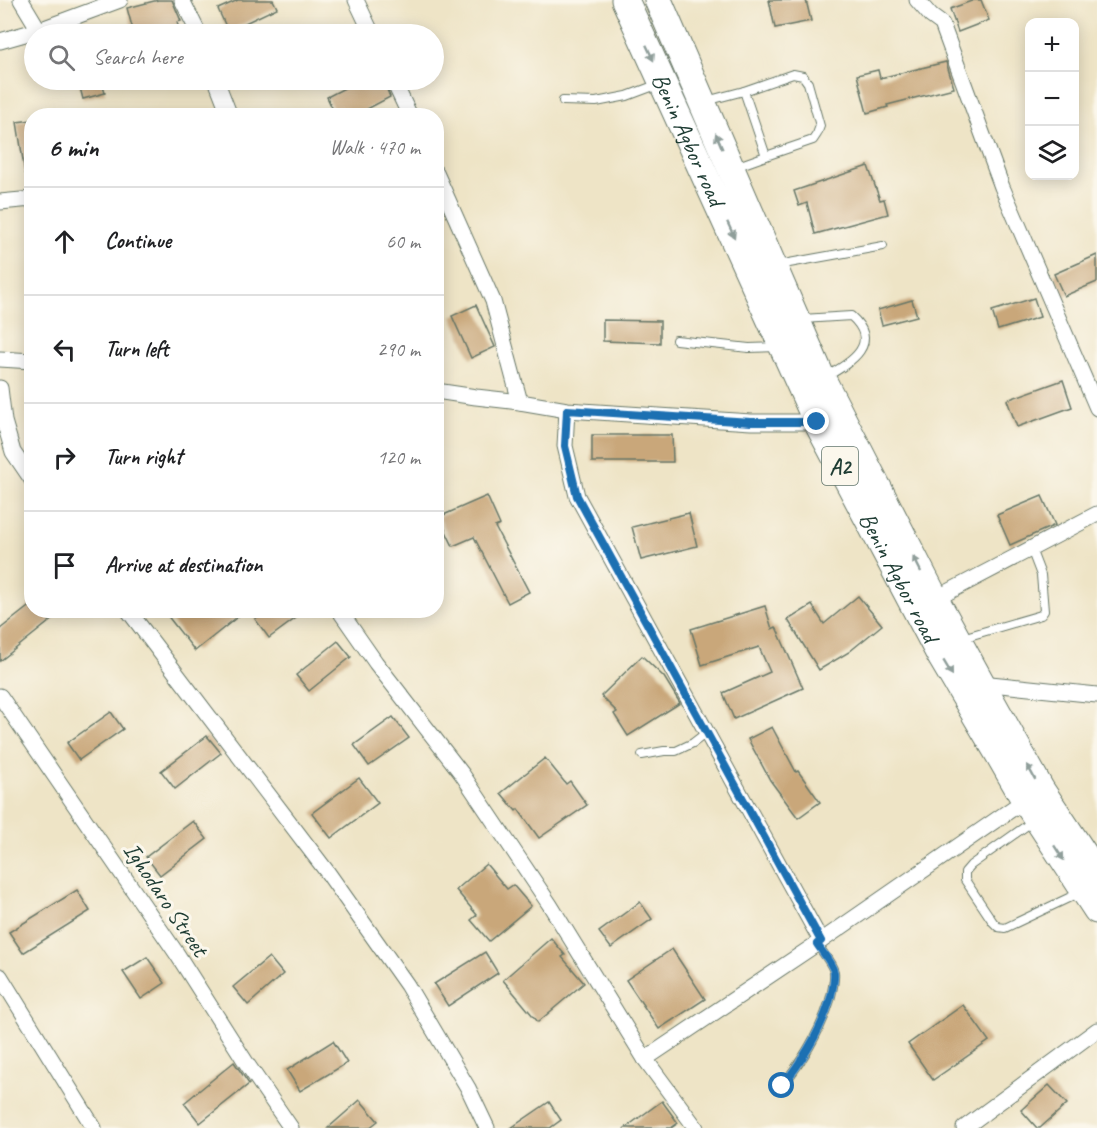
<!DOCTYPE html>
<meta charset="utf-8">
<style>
body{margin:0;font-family:Caveat,sans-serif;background:#f6f6f6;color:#202124}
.controls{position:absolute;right:18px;top:18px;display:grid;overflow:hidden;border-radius:12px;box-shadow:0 3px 15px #0003}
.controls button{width:54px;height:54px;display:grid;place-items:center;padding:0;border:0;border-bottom:2px solid #e0e0e0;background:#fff;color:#202124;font:30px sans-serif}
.stop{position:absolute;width:18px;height:18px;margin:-14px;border:4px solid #1f6fb2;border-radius:50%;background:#fff}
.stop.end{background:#1f6fb2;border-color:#fff;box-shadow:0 2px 6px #0008}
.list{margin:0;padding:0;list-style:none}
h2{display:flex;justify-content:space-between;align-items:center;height:78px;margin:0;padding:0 24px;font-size:26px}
h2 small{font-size:20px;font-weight:400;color:#757577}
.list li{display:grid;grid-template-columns:39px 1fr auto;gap:18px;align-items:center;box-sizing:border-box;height:108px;padding:0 24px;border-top:2px solid #e0e0e0}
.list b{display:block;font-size:22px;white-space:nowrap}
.list em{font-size:20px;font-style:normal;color:#757577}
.icon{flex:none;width:33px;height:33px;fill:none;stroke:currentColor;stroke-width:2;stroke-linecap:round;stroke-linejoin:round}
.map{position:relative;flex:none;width:1097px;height:1128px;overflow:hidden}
.search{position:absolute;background:#fff;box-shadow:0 3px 15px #0003;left:24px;top:24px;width:420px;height:66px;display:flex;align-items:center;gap:15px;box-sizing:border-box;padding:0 21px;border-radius:33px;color:#757577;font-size:22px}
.panel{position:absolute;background:#fff;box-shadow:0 3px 15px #0003;left:24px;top:108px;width:420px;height:510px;border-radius:24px}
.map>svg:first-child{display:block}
.building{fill:#c9a77a}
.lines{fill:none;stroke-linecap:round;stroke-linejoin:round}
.lane-casing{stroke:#677767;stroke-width:10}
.street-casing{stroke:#677767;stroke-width:17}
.highway-casing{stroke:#677767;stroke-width:29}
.lane{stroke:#fff;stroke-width:8}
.street{stroke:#fff;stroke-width:15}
.highway{stroke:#fff;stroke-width:27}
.oneway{fill:#8f9e9a}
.route{stroke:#1f6fb2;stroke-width:8}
.labels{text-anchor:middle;stroke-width:6;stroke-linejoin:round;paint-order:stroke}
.shield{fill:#fbf7ec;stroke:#61756b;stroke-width:1.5}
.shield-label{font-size:22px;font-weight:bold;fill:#1f3d34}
.street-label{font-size:24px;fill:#1f3d34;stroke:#fbf7ec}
</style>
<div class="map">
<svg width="1097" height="1128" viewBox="0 0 1097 1128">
<rect width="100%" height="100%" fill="#fbf7ec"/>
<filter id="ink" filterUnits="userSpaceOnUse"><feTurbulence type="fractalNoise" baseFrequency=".0167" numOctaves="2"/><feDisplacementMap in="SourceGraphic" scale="12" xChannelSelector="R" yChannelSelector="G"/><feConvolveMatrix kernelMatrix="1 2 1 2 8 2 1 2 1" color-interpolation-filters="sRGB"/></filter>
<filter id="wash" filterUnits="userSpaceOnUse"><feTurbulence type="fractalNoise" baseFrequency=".008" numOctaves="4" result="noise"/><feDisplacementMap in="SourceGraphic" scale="24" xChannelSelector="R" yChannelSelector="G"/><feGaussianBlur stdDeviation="1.35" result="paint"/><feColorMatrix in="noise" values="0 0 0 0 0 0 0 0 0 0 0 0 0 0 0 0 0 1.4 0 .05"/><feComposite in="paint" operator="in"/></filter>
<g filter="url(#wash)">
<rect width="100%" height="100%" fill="#eee4c6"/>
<g id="blocks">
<g class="building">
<path d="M158,0h14l9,21 -4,1 3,12h-46l-7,-26z"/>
<path d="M238,0h35l4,8 -49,23 -10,-22z"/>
<path d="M769,0h37l5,21 -36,7z"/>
<path d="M974,0h7l8,20 -31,12 -8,-23z"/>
<path d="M946,62l8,26 -67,17 1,2 -21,6 -10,-38 21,-5 2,8z"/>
<path d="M78,80h23l4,13 -22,6z"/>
<path d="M360,80h23l7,17 -36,19h-18l-9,-19z"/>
<path d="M32,120v53h-7l-8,-51z"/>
<path d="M868,166l12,34 4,-1 4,15 -73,20 -8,-31 -8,3 -5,-15z"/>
<path d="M1097,255v27l-33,14 -10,-22z"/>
<path d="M1034,298l6,19 -42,13 -6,-19z"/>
<path d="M912,300l5,16 -35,9 -4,-15z"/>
<path d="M476,305l19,42 -24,11 -19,-42z"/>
<path d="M603,320l57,1v22l-57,-2z"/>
<path d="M1063,380l9,27 -55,20 -10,-27z"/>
<path d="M592,435h80l1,27h-81z"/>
<path d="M487,496l13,29 -5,2 34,65 -21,11 -34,-66 -21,9 -14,-29z"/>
<path d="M1042,496l13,29 -45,20 -13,-30z"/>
<path d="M689,513l8,33 -56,14 -9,-33z"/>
<path d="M858,596l24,29 -33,27 -30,18 -31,-50 24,-15 12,19z"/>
<path d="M32,604v6h32l-64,51v-32z"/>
<path d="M765,606l7,23 4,-2 27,61 -69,31 -11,-26 47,-21 -11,-25 -57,18 -11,-36z"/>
<path d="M163,610h83l-51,41z"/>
<path d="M267,610h40l-38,28 -14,-19z"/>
<path d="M338,641l13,16 -42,34 -13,-16z"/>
<path d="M642,656l22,21 16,26 -52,33 -14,-22 3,-2 -16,-16z"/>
<path d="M111,712l12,17 -44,31 -12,-17z"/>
<path d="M393,717l16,21 -40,28 -15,-21z"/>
<path d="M772,727l24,45 2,-1 22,31 -22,16 -28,-38 -22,-41z"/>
<path d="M207,736l14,17 -46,36 -14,-18z"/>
<path d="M545,758l21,26 4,-3 17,24 -48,33 -21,-29 -2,2 -15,-18z"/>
<path d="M359,778l19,25 -47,35 -19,-25z"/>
<path d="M193,821l14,18 -47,36 -14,-18z"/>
<path d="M486,864l21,25 6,-4 18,21 -42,35 -18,-21 6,-5 -21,-25z"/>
<path d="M77,890l13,21 -67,42 -14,-21z"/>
<path d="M640,902l12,17 -41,29 -12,-16z"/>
<path d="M551,938l14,17 -3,2 22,26 -46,39 -35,-42z"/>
<path d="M672,949l33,50 -46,30 -33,-49z"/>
<path d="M485,952l13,21 -50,33 -14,-22z"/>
<path d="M147,957l18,26 -24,16 -18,-27z"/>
<path d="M269,957l14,17 -35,31 -15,-18z"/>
<path d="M963,1005l26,36 -56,39 -25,-36z"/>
<path d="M333,1041l14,22 -47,28 -13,-21z"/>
<path d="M234,1062l15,22 -49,39 -16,-20z"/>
<path d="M1049,1085l18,19 -27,24h-3l-16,-18z"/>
<path d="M360,1100l18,21 -9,7h-41z"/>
<path d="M662,1101l16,22 -7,5h-46z"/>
<path d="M549,1102l12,18 -11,8h-39z"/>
</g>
</g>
</g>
<g filter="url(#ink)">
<use href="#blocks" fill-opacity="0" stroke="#677767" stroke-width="1.5"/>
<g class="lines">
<defs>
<g id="lane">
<path d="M744,91l49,-17 10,2 5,7 12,43 -3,8 -4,6 -47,16"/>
<path d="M563,101l33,1 31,-6 32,-12"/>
<path d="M706,101l38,-10 22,65 -31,11"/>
<path d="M778,265l105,-19"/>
<path d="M802,319l49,-3c31,28 0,46 -25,61"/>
<path d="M676,340l73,8 29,-1"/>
<path d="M962,638l79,-23 3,-4 -3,-36 -10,-26"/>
<path d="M642,755l22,-4h12l17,-8 13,-10"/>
<path d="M1033,821l-62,44 -6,7v8l28,42 5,5 7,1 74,-35"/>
<path d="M782,1086c21,-26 38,-53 48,-86 2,-9 5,-18 4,-28 -2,-9 -12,-20 -17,-28"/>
</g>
<g id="street">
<path d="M21,0l18,30"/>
<path d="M182,0l17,34"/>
<path d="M356,0l16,34"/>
<path d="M917,0l14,16 11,8 60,163 95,221"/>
<path d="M0,41l39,-11 81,-30"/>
<path d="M216,80l14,36"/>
<path d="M393,80l17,36"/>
<path d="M436,173l57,128 27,101"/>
<path d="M0,202l32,-3"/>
<path d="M0,359l32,2"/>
<path d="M0,388l4,33 9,31 19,28"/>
<path d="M436,391l40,6 44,5 47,8 184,12h66"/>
<path d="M567,410l-2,36 12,50 244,445"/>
<path d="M935,599l162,-85"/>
<path d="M128,610l200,263 79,112 61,103 19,40"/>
<path d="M339,610l37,53 86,111 88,131 95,154 51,69"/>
<path d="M981,683l116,12"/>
<path d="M0,696l177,258 70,110 44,64"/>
<path d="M0,976l94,152"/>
<path d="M645,1059l176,-118 204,-141"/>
<path d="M964,1128l133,-98"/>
</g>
<g id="highway">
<path id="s1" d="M625,0l192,422 122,231 58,98 28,49 72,110"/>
<path d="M658,0l164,379 113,220 46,84 60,107 56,84"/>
</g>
</defs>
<use href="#lane" class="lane-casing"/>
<use href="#street" class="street-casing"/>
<use href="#highway" class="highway-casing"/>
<use href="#lane" class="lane"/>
<use href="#street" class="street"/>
<use href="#highway" class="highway"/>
</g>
<defs><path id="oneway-solid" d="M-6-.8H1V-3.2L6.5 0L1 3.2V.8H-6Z" transform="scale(1.5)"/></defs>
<g class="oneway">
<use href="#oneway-solid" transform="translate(650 53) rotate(65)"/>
<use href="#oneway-solid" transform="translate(719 141) rotate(-113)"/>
<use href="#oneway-solid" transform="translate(731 230) rotate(65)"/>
<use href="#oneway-solid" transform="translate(917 564) rotate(-117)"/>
<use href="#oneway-solid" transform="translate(948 668) rotate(59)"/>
<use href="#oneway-solid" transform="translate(1031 772) rotate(-119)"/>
<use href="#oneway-solid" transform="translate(1059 853) rotate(57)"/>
</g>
</g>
<g class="lines" filter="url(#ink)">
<path class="route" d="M782,1086c21,-26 38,-53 48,-86 2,-9 5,-18 4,-28 -2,-9 -12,-20 -17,-28l4,-3 -244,-445 -12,-50 2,-36 184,12h66"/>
</g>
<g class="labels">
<rect class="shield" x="822" y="447" width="36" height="38" rx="4.5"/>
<g class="shield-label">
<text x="840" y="474">A2</text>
</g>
<g class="street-label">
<text dy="8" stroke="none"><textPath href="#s1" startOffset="153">Benin Agbor road</textPath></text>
<text dy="8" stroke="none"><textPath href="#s1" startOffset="639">Benin Agbor road</textPath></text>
<text transform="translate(166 899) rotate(56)" y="8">Ighodaro Street</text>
</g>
</g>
</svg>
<div class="controls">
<button>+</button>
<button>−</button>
<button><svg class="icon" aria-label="layers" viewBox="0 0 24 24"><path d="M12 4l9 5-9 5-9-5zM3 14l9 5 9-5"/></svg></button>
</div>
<div class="stop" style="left:782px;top:1086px"></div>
<div class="stop end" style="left:817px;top:422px"></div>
<div class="search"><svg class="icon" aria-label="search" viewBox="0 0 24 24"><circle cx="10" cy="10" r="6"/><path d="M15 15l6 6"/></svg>Search here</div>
<section class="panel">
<h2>6 min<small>Walk · 470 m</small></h2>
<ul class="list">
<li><svg class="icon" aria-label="ahead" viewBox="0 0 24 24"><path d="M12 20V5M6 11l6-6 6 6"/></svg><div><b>Continue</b></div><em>60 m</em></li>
<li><svg class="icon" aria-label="left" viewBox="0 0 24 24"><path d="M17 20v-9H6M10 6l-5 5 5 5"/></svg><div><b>Turn left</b></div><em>290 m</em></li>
<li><svg class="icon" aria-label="right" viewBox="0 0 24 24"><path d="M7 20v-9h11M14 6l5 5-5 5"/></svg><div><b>Turn right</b></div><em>120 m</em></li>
<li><svg class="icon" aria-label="arrive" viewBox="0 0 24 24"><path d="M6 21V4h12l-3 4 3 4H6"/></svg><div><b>Arrive at destination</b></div></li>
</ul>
</section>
</div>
